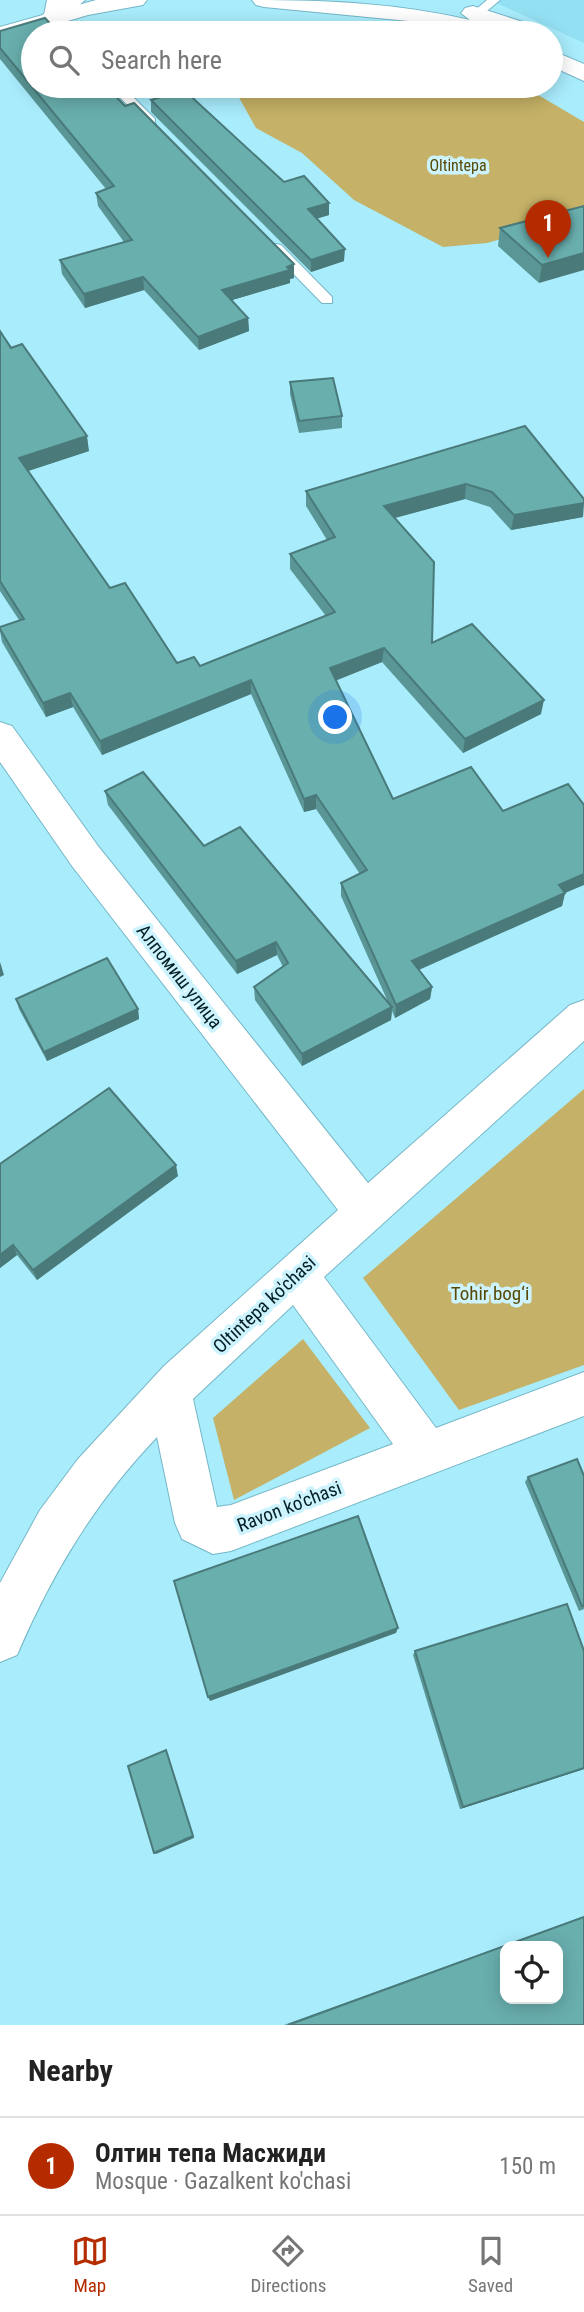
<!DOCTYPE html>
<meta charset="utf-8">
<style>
body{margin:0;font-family:"Roboto Condensed",sans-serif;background:#f6f6f6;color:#222}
.controls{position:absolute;right:21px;bottom:21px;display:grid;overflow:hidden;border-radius:14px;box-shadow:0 4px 18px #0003}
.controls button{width:63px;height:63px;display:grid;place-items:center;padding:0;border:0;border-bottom:2px solid #e0e0e0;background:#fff;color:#222;font:35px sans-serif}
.you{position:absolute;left:336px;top:718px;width:24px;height:24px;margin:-18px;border:5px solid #fff;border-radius:50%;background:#1a73e8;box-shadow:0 0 0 10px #1a73e833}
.badge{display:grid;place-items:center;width:46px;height:46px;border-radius:50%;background:#b52b00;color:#fff;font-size:23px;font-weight:700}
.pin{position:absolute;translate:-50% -58px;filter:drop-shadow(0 2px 4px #0008)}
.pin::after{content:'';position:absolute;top:37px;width:24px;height:21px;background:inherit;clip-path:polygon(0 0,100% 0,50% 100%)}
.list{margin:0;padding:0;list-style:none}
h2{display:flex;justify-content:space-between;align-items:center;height:91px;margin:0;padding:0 28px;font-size:30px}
h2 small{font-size:23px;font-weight:400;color:#767676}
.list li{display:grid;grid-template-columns:46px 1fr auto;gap:21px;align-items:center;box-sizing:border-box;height:98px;padding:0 28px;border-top:2px solid #e0e0e0}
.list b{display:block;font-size:26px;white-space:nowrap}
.list p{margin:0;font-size:23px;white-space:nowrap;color:#767676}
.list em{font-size:23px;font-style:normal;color:#767676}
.icon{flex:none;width:38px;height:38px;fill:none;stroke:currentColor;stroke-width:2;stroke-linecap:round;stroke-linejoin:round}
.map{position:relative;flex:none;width:584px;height:2025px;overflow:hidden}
.search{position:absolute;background:#fff;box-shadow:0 4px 18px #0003;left:21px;right:21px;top:21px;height:77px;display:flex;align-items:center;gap:18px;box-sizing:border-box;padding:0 24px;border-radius:38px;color:#767676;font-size:26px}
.sheet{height:189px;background:#fff}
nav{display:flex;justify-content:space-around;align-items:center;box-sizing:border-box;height:98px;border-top:2px solid #e0e0e0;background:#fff;font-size:19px;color:#767676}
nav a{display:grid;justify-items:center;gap:4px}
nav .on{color:#b52b00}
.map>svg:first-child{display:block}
.built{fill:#94e0f3}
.green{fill:#c5b167}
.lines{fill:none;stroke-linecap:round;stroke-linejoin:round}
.lane-casing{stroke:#75b7c7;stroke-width:2}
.street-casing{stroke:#75b7c7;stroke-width:2}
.secondary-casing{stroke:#75b7c7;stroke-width:2}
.lane{fill:#fff;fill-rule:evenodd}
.street{fill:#fff;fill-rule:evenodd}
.secondary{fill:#fff;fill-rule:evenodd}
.wall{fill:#5a9696}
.shaded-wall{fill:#4a7a7a}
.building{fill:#69afae;stroke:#4a7a7a;stroke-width:2;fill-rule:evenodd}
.labels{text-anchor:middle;stroke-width:7;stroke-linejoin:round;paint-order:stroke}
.far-park-label{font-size:16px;fill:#574804;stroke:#cdf4fe}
.street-label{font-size:19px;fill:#031f25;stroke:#cdf4fe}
.park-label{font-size:19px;fill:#574804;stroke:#cdf4fe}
</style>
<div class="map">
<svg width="584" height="2025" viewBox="0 0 584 2025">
<rect width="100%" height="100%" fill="#a9ecfc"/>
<path class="built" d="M490,0h94v43z"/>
<g class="green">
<path d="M344,21l95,12h-142z"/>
<path d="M240,86h283l61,36v94l-97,27 -44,4 -89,-47 -52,-47 -46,-25 -19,-34z"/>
<path d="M584,1089v276l-125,45 -96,-132z"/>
<path d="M303,1339l67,89 -136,72 -21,-82z"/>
</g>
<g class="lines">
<defs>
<g id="lane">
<path d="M47,0h12l-4,19 14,14h-13l-13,-13z"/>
<path d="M487,0h13l-19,16h-8v-4z"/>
<path d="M109,86h13l33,33v6h-8z"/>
<path d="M276,244l5,1 51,52v6h-10l-51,-52v-6z"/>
</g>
<g id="street">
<path d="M59,0h26l-28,25h-16l-4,-5z"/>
<path d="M0,722l12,4 86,120 270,337 202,-178 14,-5v41l-260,236 112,151 148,-56v44l-353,135 -18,3 -31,-15 -7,-16 -18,-86c-62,65 -105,136 -140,218l-17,7v-79l40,-73 38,-51 86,-93 174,-156 -266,-344 -72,-104zM293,1305l100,139 -162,61 -14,2 -24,-108z"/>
</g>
<g id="secondary">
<path d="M96,0h51l-4,5 -55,10 -88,26v-14z"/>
<path d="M252,0c75,0 145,3 218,20l-9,-7 4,-5 8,-2 69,22 4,5h-79l-48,-11 -155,-15 -8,-2z"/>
<path d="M551,50l33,14v17l-33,-15z"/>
</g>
</defs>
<use href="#lane" class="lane-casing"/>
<use href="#street" class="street-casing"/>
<use href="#secondary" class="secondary-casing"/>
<use href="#lane" class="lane"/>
<use href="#street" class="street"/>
<use href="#secondary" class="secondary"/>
</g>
<g class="wall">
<path d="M0,31l125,75 169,172 -4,1v4l-58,17 16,18 1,13 -50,19 -55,-60 -59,18 -23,-34 -2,-14 64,-18 -26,-36 -2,-13 10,-4 -106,-130z"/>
<path d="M151,100l133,82 45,21v12l-13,4 28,42 -33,11 -160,-160z"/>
<path d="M584,206l-45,77 -41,-37 2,-18z"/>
<path d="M0,331l89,120 -61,20 82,117 67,75 23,3 126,-50 -36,-47v-15l37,-14 -21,-34v-15l219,-65 58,91 -72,13 -21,-23 -25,-8 -70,19 37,125 109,71 -78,39 -81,-91 -46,18 57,119 172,94 -3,13 -143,64 13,17 -2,12 -35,19 -3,-7 -1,9 -89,46 -47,-66 -1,-13 29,-20 -6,-12 -40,19 -129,-169 -3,-14 99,55 184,156 -47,-106v-13l19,-9 -44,-65 -12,3 -53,-118 -149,61 -29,-48 -27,10 -44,-75 -2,-11v-4l19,-7 -19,-29z"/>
<path d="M290,382l52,34v12l-43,5 -9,-39z"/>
<path d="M16,999l122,10 1,10 -92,42 -28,-52z"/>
<path d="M0,1164l178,12 -141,104 -20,-25 -17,13z"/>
<path d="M584,1476v133l-5,2 -54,-129 3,-5z"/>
<path d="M415,1651h169v118l-124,40 -47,-154z"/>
<path d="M584,1916v109h-300z"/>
</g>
<g class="shaded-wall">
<path d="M329,203v12l-21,6v-12z"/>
<path d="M345,249l-1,12 -33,11v-12z"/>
<path d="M584,253v17l-45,13 3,-18z"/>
<path d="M294,264v14l-4,1v4l-68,20v-13z"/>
<path d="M143,277l1,13 -59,18 -1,-14z"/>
<path d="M248,318l1,13 -50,19 -1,-13z"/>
<path d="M87,436l2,15 -67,22 -3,-15z"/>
<path d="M466,484l-1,15 -82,22 1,-15z"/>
<path d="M584,503l-1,14 -72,13 3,-15z"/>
<path d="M384,648l-2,14 -52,21v-15z"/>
<path d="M251,680v14l-149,61 -2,-14z"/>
<path d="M70,693l3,14 -27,10 -3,-14z"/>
<path d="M544,700l-3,14 -78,39 2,-14z"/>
<path d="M316,795v14l-12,3v-13z"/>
<path d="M584,874v11l-19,8 -3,13 -151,67 1,-12 147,-76z"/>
<path d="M276,942l1,13 -40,19 -1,-13z"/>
<path d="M0,962l4,13 -4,2z"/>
<path d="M432,987l-2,12 -35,19 1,-13z"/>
<path d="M392,1007l-1,13 -89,46v-12z"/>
<path d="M138,1009l1,10 -92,42 -3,-9z"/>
<path d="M176,1165l2,11 -141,104 -4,-10z"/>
<path d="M13,1245l4,10 -17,13v-13z"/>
<path d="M398,1628l-2,5 -186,68 -2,-4z"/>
<path d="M166,1750l28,88 -38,16 -2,-1z"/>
<path d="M584,1768v1l-124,40 3,-2z"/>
</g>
<g class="building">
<path d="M45,18l14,15h-26v53h73l19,20 9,-3 160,161 -7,3 3,3 -68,20 26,28 -50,19 -55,-60 -59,17 -24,-34 72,-20 -36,-47 18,-7 -114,-138v-17z"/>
<path d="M184,90l100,92 20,-6 25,27 -21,6 37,40 -34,11 -160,-160z"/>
<path d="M584,206v47l-42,12 -42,-37z"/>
<path d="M0,331l11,17 11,-4 65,92 -68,22 91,130 15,-5 52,80 17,-6 6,9 135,-54 -45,-58 45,-17 -29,-46 219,-65 59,73v4l-70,12 -22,-23 -26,-8 -82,22 50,56 -2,81 40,-19 72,76 -79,39 -81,-91 -54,20 63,131 78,-32 32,44 65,-27 16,21v69l-25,11 6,8 -153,68 20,26 -36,18 -55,-122 26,-13 -51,-75 -12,4 -53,-119 -151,61 -30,-48 -27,10 -43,-74v-2l24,-8 -24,-38z"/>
<path d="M333,378l9,38 -43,5 -9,-39z"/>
<path d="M143,772l61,74 36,-19 152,180 -90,47 -48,-67 34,-24 -12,-21 -40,19 -131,-170z"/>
<path d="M107,958l31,51 -94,43 -28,-53z"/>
<path d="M109,1088l67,77 -143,105 -20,-25 -13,10v-91z"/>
<path d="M577,1459l7,17v130h-2l-54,-129z"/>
<path d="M358,1516l40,112 -190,69 -34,-116z"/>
<path d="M567,1604l17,47v117l-121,39 -48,-156z"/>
<path d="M166,1750l27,86 -39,17 -26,-87z"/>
<path d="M584,1917v108h-296zM505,1946h53v53h-53z"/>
</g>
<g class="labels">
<g class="far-park-label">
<text x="458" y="171">Oltintepa</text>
</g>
<g class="street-label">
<text transform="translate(180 976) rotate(52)" y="7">Алпомиш улица</text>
<text transform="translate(264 1304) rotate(-43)" y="7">Oltintepa ko'chasi</text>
<text transform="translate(289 1506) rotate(-21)" y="7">Ravon ko'chasi</text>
</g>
<g class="park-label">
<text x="490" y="1300">Tohir bog‘i</text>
</g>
</g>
</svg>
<div class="controls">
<button><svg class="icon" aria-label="locate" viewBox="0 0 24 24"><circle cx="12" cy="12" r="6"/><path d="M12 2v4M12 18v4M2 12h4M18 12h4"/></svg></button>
</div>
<div class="you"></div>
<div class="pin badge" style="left:548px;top:258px">1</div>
<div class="search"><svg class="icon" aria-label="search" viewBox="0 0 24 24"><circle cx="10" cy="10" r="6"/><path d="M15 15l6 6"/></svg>Search here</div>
</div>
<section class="sheet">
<h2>Nearby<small></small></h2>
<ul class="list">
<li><span class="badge">1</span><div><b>Олтин тепа Масжиди</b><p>Mosque · Gazalkent ko'chasi</p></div><em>150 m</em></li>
</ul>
</section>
<nav>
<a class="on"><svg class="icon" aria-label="map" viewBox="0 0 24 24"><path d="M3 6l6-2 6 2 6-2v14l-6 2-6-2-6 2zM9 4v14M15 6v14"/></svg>Map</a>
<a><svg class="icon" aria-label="directions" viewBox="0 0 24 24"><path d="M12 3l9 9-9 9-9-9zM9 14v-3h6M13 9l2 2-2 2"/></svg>Directions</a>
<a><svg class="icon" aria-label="saved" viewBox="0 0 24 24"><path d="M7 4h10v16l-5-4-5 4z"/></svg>Saved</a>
</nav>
